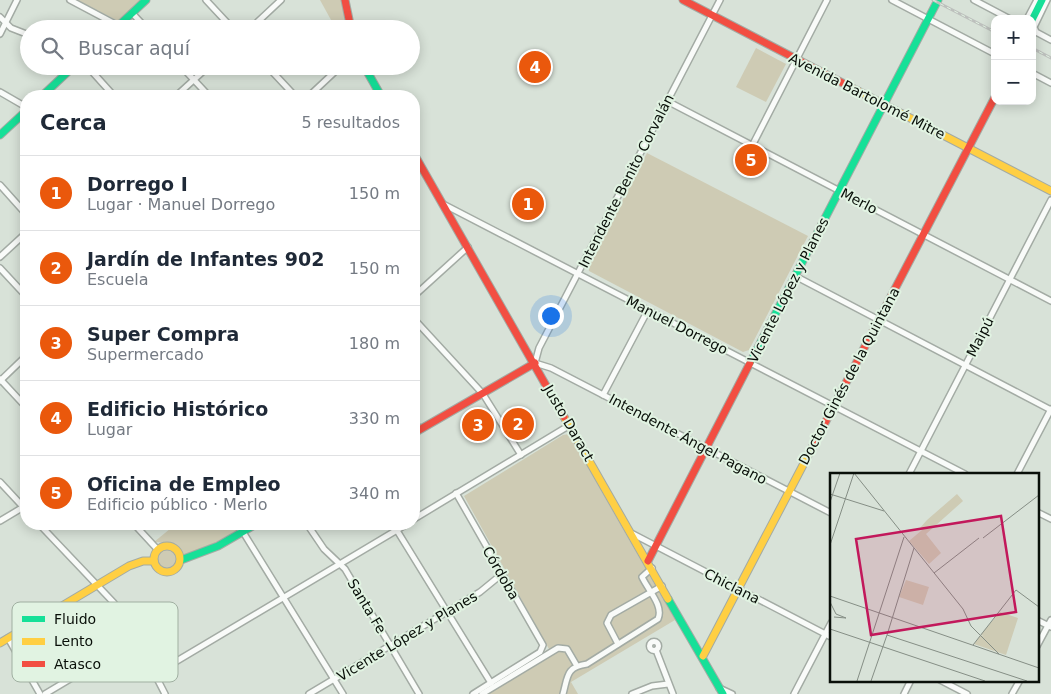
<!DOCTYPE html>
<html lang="es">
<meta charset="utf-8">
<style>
body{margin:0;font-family:"DejaVu Sans",sans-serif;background:#f2f2f3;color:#1f2937}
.controls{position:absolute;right:15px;top:15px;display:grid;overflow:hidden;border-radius:10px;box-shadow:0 2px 12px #0003}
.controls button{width:45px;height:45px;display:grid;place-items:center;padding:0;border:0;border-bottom:1px solid #e0e1e3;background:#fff;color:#1f2937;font:25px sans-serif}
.you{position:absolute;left:550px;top:315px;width:18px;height:18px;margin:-12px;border:4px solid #fff;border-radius:50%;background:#1a73e8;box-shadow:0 0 0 8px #1a73e833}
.badge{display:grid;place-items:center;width:32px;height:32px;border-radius:50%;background:#ea580c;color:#fff;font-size:16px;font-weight:700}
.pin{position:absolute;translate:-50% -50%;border:2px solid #fff;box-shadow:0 1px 5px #0006}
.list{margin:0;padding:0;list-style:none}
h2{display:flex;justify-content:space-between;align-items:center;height:65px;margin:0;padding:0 20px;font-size:21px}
h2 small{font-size:16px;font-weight:400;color:#747a83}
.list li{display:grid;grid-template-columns:32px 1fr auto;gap:15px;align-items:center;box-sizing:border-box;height:75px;padding:0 20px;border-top:1px solid #e0e1e3}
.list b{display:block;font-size:19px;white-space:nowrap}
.list p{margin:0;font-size:16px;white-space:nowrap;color:#747a83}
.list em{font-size:16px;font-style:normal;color:#747a83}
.icon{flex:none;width:28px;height:28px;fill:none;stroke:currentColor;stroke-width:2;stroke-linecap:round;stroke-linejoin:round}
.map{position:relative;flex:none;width:1051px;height:694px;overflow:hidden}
.search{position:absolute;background:#fff;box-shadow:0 2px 12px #0003;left:20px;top:20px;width:400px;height:55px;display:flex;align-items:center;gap:12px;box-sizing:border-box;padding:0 18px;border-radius:28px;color:#747a83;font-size:19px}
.panel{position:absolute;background:#fff;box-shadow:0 2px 12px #0003;left:20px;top:90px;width:400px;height:440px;border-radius:20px}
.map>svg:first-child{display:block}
.green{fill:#cecbb4}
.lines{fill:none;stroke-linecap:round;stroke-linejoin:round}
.street-casing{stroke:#a3aba4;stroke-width:8}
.fast-casing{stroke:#a3aba4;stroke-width:9}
.slow-casing{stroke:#a3aba4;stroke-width:9}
.jam-casing{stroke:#a3aba4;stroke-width:9}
.street{stroke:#f9fbf9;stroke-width:5}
.fast{stroke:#16e098;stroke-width:7}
.slow{stroke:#ffcf43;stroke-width:7}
.jam{stroke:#f24e42;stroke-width:7}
.rail-casing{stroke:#bdc0bd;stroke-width:3}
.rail{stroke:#e1f3e2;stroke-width:1;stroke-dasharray:4;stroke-linecap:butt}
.labels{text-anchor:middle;stroke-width:4;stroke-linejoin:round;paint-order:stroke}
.street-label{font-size:14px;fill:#090f09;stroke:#e1f3e2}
.inset-road{fill:none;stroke:#858e85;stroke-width:1}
.view{fill:#c2185b;fill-opacity:0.15;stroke:#c2185b;stroke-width:2.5}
.inset-edge{fill:none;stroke:#090f09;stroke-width:2.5}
.key{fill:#e1f3e2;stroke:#a0afa1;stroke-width:1}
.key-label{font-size:14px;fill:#090f09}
</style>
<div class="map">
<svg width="1051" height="694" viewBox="0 0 1051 694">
<rect width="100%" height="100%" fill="#d8e2d8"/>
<g class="green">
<path d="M77,0h64l-23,21z"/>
<path d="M320,0h21l6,29h-11z"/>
<path d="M756,48l30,16 -20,38 -30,-15z"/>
<path d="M647,153l161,83 -59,114 -6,2 -154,-81 -1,-4z"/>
<path d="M569,434l106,186 -104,62 7,12h-100l71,-45 -85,-153 99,-61z"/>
<path d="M176,524h55l6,6 -28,16 -26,9 -13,-12 -16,-1z"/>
<circle cx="167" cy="559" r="13"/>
</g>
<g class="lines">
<defs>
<g id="street">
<path d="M70,0l49,26"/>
<path d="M206,0l27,29"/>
<path d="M720,0l-181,348 -4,15 16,5 280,145"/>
<path d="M892,0l103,54"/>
<path d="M974,0l36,19"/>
<path d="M1047,0l-13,27 2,5 15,8"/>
<path d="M132,13l15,16"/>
<path d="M0,17l11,11 18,7"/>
<path d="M1027,19l10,-19"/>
<path d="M250,29l31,-29"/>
<path d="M0,34l17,-34"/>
<path d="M87,66l27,30"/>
<path d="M181,66l28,30"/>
<path d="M267,66l28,30"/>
<path d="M1032,73l19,10"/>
<path d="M0,92l26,15"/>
<path d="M176,96l33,-30"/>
<path d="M309,96l32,-30"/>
<path d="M667,101l384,200"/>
<path d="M752,146l75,-146"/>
<path d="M0,185l26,29"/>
<path d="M443,204l522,270"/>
<path d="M0,257l26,-24"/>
<path d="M0,268l26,28"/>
<path d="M795,276l256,134"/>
<path d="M414,296l54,-49"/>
<path d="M414,319l69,75 38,61"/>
<path d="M0,379l26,28"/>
<path d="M0,381l26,-25"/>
<path d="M603,395l45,-85"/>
<path d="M414,422l6,7"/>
<path d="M909,474l142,-274"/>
<path d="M1017,474l34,-65"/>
<path d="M0,482l26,28"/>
<path d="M456,493l87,152 -3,7 -67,42"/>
<path d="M1037,512l14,7"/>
<path d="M414,519l156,-94"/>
<path d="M0,521l25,-15"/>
<path d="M39,524l75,79 14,19 37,72"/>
<path d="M134,524l24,26"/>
<path d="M235,524l8,8 100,162"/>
<path d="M307,524l17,25 21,20 74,125"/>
<path d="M393,524l98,159"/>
<path d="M633,534l198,103"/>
<path d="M1037,620l14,7"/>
<path d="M8,638l32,56"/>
<circle cx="654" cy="646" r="4.5"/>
<path d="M618,644l-11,-21 4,-8 51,-29"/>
<path d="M1037,646l14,-26"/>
<path d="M656,650l17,44"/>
<path d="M155,674l252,-150"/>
<path d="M940,680l27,14"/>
<path d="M719,688l13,6"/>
<path d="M45,694l92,-55"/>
<path d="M309,694l171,-102 22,-18"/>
<path d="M482,694l76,-46 9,1 10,17"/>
<path d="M563,694c5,-18 3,-27 24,-30l71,-45c6,-13 -10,-29 -16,-42l10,-9"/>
<path d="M632,694l20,-8 16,-2"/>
<path d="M794,694l37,-71"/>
<path d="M904,694l7,-14"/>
<path d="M1012,694l8,-14"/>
</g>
<g id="fast">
<path d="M1032,20l10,-20"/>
<path d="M115,29l31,-29"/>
<path d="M364,66l17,30"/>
<path d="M42,96l32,-30"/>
<path d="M0,135l26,-24"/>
<path d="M750,363l188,-363"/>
<path d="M181,560l37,-14 38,-22"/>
<path d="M668,599l55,95"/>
</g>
<g id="slow">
<path d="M858,91l193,100"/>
<path d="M564,417l104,182"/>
<circle cx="167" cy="559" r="13"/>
<path d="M0,643l129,-77 14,-5h11"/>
<path d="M703,656l110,-210"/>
</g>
<g id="jam">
<path d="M345,0l6,29"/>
<path d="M683,0l175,91"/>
<path d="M414,154l150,263"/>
<path d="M414,433l121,-70"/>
<path d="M813,446l182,-349"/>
<path d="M648,561l102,-198"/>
</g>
</defs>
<use href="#street" class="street-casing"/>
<use href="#fast" class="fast-casing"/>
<use href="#slow" class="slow-casing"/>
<use href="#jam" class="jam-casing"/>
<use href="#street" class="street"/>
<use href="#fast" class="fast"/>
<use href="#slow" class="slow"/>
<use href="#jam" class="jam"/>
<defs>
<g id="rail">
<path d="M933,0l62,32"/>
<path d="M1032,48l19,10"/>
</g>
</defs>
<use href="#rail" class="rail-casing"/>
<use href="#rail" class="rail"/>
</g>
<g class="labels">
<g class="street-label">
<text transform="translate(867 96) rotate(27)" y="5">Avenida Bartolomé Mitre</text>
<text transform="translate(626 181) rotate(-63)" y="5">Intendente Benito Corvalán</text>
<text transform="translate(859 201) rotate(27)" y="5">Merlo</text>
<text transform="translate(788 290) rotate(-63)" y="5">Vicente López y Planes</text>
<text transform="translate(677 325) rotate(27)" y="5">Manuel Dorrego</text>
<text transform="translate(980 337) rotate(-63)" y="5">Maipú</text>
<text transform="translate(849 376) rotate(-62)" y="5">Doctor Ginés de la Quintana</text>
<text transform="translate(569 423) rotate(60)" y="5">Justo Daract</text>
<text transform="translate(688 439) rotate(28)" y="5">Intendente Ángel Pagano</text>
<text transform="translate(501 573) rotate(60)" y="5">Córdoba</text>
<text transform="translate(732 586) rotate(27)" y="5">Chiclana</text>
<text transform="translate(367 606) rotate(59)" y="5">Santa Fe</text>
<text transform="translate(407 636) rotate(-31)" y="5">Vicente López y Planes</text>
</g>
</g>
<g transform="translate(830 473)">
<rect width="209" height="209" fill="#d8e2d8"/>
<path d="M127,21l6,7 -37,33 15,19 -12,11 -20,-23 13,-11 -2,-2 7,-8zM76,107l23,7 -6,18 -24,-8zM170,139l18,6 -12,37 -32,-11 7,-9 3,2 -3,-3z" fill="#cecbb4"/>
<path class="inset-road" d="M24,0l109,136 8,17 28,28M0,21l54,17M0,29l10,-29M153,65l56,-43M0,72l24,-72M104,100l45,-35M0,123l209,72M0,129l6,12 10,4 -12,-1M0,156l155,52M57,162l140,46M57,162l27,-87M143,172l43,-55 23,17M27,208l47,-144M41,208l16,-46"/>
<path class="view" d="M171,43l15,96 -145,23 -15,-96z"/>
<rect width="209" height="209" class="inset-edge"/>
</g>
<rect x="12" y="602" width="166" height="80" rx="8" class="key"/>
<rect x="22" y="616" width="23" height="6" fill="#16e098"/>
<rect x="22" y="638" width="23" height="7" fill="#ffcf43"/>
<rect x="22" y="661" width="23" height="6" fill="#f24e42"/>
<g class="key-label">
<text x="54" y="624">Fluido</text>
<text x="54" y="646">Lento</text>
<text x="54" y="669">Atasco</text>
</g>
</svg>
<div class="controls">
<button>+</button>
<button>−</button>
</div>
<div class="you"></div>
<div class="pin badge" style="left:528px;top:204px">1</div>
<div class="pin badge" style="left:518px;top:424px">2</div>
<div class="pin badge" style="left:478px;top:425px">3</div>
<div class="pin badge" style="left:535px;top:67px">4</div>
<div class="pin badge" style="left:751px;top:160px">5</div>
<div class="search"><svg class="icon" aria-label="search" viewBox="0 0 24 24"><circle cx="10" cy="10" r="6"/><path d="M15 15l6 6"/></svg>Buscar aquí</div>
<section class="panel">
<h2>Cerca<small>5 resultados</small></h2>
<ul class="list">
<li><span class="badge">1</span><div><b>Dorrego I</b><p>Lugar · Manuel Dorrego</p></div><em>150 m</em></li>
<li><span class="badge">2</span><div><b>Jardín de Infantes 902</b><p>Escuela</p></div><em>150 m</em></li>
<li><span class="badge">3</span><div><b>Super Compra</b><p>Supermercado</p></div><em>180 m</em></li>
<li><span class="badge">4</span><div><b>Edificio Histórico</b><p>Lugar</p></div><em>330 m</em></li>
<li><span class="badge">5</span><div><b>Oficina de Empleo</b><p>Edificio público · Merlo</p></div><em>340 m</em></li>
</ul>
</section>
</div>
